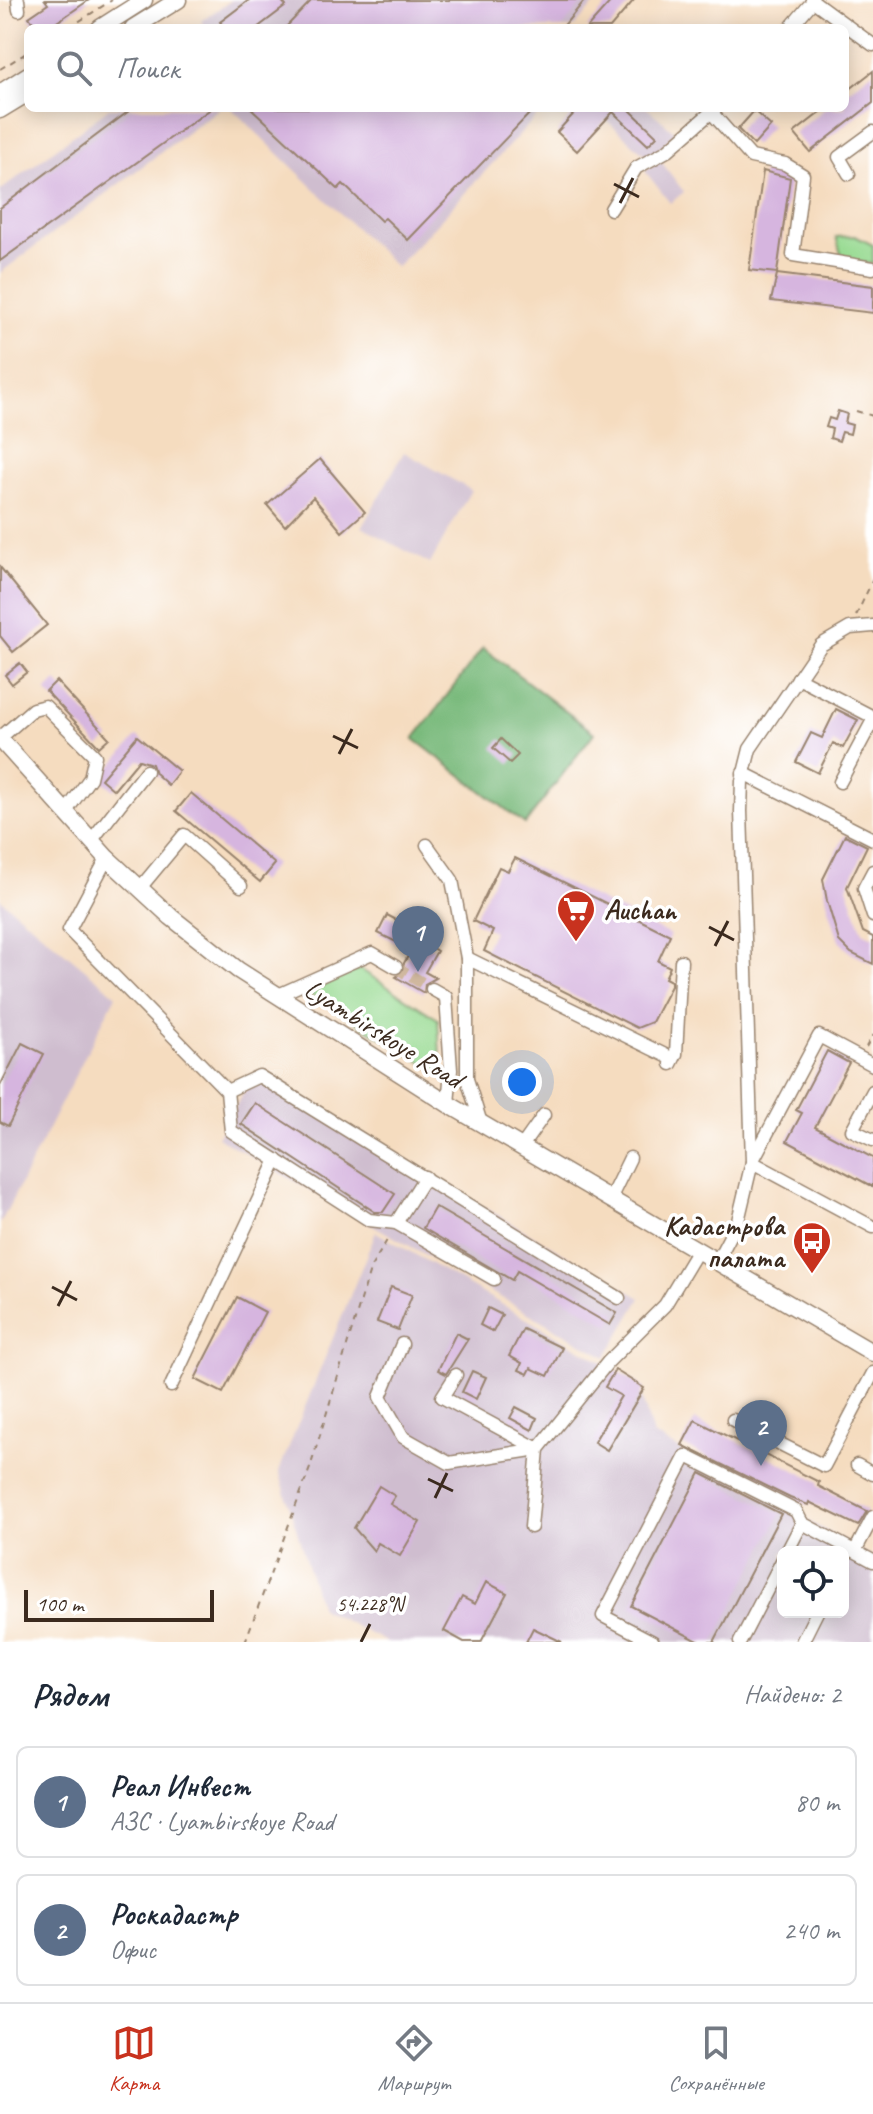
<!DOCTYPE html>
<html lang="ru">
<meta charset="utf-8">
<style>
body{margin:0;font-family:Caveat,sans-serif;background:#f6f6f7;color:#1f2937}
.controls{position:absolute;right:24px;bottom:24px;display:grid;overflow:hidden;border-radius:12px;box-shadow:0 4px 20px #0003}
.controls button{width:72px;height:72px;display:grid;place-items:center;padding:0;border:0;border-bottom:2px solid #e0e1e3;background:#fff;color:#1f2937;font:40px sans-serif}
.scale{position:absolute;left:24px;bottom:20px;width:190px;box-sizing:border-box;padding-left:8px;border:4px solid #3b2a1e;border-top:0;font-size:22px;line-height:28px;white-space:nowrap;color:#3b2a1e;-webkit-text-stroke:6px #fff;paint-order:stroke}
.you{position:absolute;left:522px;top:1082px;width:28px;height:28px;margin:-20px;border:6px solid #fff;border-radius:50%;background:#1a73e8;box-shadow:0 0 0 12px #1a73e833}
.badge{display:grid;place-items:center;width:52px;height:52px;border-radius:50%;background:#c8321e;color:#fff;font-size:26px;font-weight:700}
.pin{position:absolute;translate:-50% -66px;filter:drop-shadow(0 2px 4px #0008)}
.pin::after{content:'';position:absolute;top:42px;width:28px;height:24px;background:inherit;clip-path:polygon(0 0,100% 0,50% 100%)}
.list{margin:0;padding:0;list-style:none}
h2{display:flex;justify-content:space-between;align-items:center;height:104px;margin:0;padding:0 32px;font-size:34px}
h2 small{font-size:26px;font-weight:400;color:#747a83}
.list li{display:grid;grid-template-columns:52px 1fr auto;gap:24px;align-items:center;box-sizing:border-box;height:112px;margin:0 16px 16px;padding:0 16px;border:2px solid #e0e1e3;border-radius:12px}
.list b{display:block;font-size:30px;white-space:nowrap}
.list p{margin:0;font-size:26px;white-space:nowrap;color:#747a83}
.list em{font-size:26px;font-style:normal;color:#747a83}
.icon{flex:none;width:44px;height:44px;fill:none;stroke:currentColor;stroke-width:2;stroke-linecap:round;stroke-linejoin:round}
.map{position:relative;flex:none;width:873px;height:1642px;overflow:hidden}
.search{position:absolute;background:#fff;box-shadow:0 4px 20px #0003;left:24px;right:24px;top:24px;height:88px;display:flex;align-items:center;gap:20px;box-sizing:border-box;padding:0 28px;border-radius:12px;color:#747a83;font-size:30px}
.sheet{height:360px;background:#fff}
nav{display:flex;justify-content:space-around;align-items:center;box-sizing:border-box;height:112px;border-top:2px solid #e0e1e3;background:#fff;font-size:22px;color:#747a83}
nav a{display:grid;justify-items:center;gap:4px}
nav .on{color:#c8321e}
.map>svg:first-child{display:block}
.industrial{fill:#cfbdcf;fill-rule:evenodd}
.green{fill:#97da91;stroke:#698258;stroke-width:2}
.forest{fill:#79ba7b;stroke:#5a724c;stroke-width:2}
.building{fill:#d6b5df}
.lines{fill:none;stroke-linecap:round;stroke-linejoin:round}
.minor-tunnel{stroke:#d0b89f;stroke-width:12;stroke-dasharray:12 6;stroke-linecap:butt}
.minor-casing{stroke:#98836e;stroke-width:15}
.major-casing{stroke:#98836e;stroke-width:19}
.path{stroke:#98836e;stroke-width:2;stroke-dasharray:6 6;stroke-linecap:butt}
.minor{stroke:#fff;stroke-width:12}
.major{stroke:#fff;stroke-width:16}
.ticks{fill:none;stroke:#3b2a1e;stroke-width:3}
.labels{text-anchor:middle;stroke-width:7;stroke-linejoin:round;paint-order:stroke}
.poi-label{font-size:28px;font-weight:bold;fill:#3b2a1e;stroke:#fff;text-anchor:start}
.street-label{font-size:28px;fill:#3b2a1e;stroke:#fff}
.ticks-label{font-size:20px;text-anchor:middle;fill:#3b2a1e;stroke:#fff;stroke-width:7;stroke-linejoin:round;paint-order:stroke}
</style>
<div class="map">
<svg width="873" height="1642" viewBox="0 0 873 1642">
<rect width="100%" height="100%" fill="#fff"/>
<filter id="ink" filterUnits="userSpaceOnUse"><feTurbulence type="fractalNoise" baseFrequency=".0125" numOctaves="2"/><feDisplacementMap in="SourceGraphic" scale="16" xChannelSelector="R" yChannelSelector="G"/><feConvolveMatrix kernelMatrix="1 2 1 2 8 2 1 2 1" color-interpolation-filters="sRGB"/></filter>
<filter id="wash" filterUnits="userSpaceOnUse"><feTurbulence type="fractalNoise" baseFrequency=".006" numOctaves="4" result="noise"/><feDisplacementMap in="SourceGraphic" scale="32" xChannelSelector="R" yChannelSelector="G"/><feGaussianBlur stdDeviation="1.8" result="paint"/><feColorMatrix in="noise" values="0 0 0 0 0 0 0 0 0 0 0 0 0 0 0 0 0 1.4 0 .05"/><feComposite in="paint" operator="in"/></filter>
<g filter="url(#wash)">
<rect width="100%" height="100%" fill="#f5dcbf"/>
<g class="industrial">
<path d="M232,0h367l-26,28h-367l-5,-7z"/>
<path d="M109,108h111l-220,165v-82z"/>
<path d="M231,108h313l-148,159z"/>
<path d="M593,108h54l28,24 -25,27z"/>
<path d="M660,160l24,32 -14,11 -25,-32z"/>
<path d="M404,452l67,38 -41,74 -68,-37z"/>
<path d="M0,899l116,96 -116,229z"/>
<path d="M255,1074l386,224 -35,59 -389,-220z"/>
<path d="M376,1232l261,150 16,53 220,122v85h-487l-66,-34 -41,-137zM783,1552h60v60h-60z"/>
</g>
<g class="green">
<path d="M855,236l18,9v19l-30,-3 -7,-24z"/>
<path d="M360,969l78,50 3,55 -130,-79 2,-6z"/>
</g>
<path class="forest" d="M483,648l111,85 -69,91 -111,-85z"/>
<g id="blocks">
<g class="building">
<path d="M45,0h44l-41,28h-11l-8,-11 19,-13z"/>
<path d="M249,0h32l5,6 -29,22h-32l-5,-6z"/>
<path d="M312,0h273l-23,28h-277z"/>
<path d="M612,0h22l-24,28h-23z"/>
<path d="M873,71v32l-63,49 -16,-19 32,-25h19v-15z"/>
<path d="M133,108h79l-212,153v-53z"/>
<path d="M251,108h284l-127,132 -23,-22 -4,3 -38,-37 -5,5z"/>
<path d="M579,108h49l29,28 -9,9 -35,-33 -36,39 -20,-19z"/>
<path d="M754,111l17,15 -17,19 -16,-16z"/>
<path d="M763,171l27,7 -13,95 -28,-3z"/>
<path d="M777,274l96,12v27l-102,-12z"/>
<path d="M838,411l9,3 -2,9 7,2 -2,9 -8,-2 -3,9 -9,-3 2,-9 -6,-2 3,-9 6,2z"/>
<path d="M320,459l45,53 -23,20 -29,-35 -28,29 -18,-21z"/>
<path d="M0,567l47,58 -34,27 -13,-16z"/>
<path d="M20,663l7,9 -15,12 -7,-9z"/>
<path d="M56,681l53,57 -10,9 -53,-56z"/>
<path d="M836,709l22,11 -15,28 -10,-5 -15,30 -22,-11 15,-29 11,5z"/>
<path d="M137,736l42,35 -11,14 -13,-12 -3,-9 -13,-4 -25,30 -13,-11z"/>
<path d="M501,739l17,16 -8,8 -17,-15z"/>
<path d="M191,793l84,71 -15,18 -84,-71z"/>
<path d="M845,835l22,11 -20,41 16,45 10,5v27l-22,-11 -12,-12 -12,-40 -4,-22z"/>
<path d="M515,858l155,77 -12,26 12,6 -5,11 6,3v5l-19,36 -15,6 -153,-77 9,-20 -20,-10 26,-54 9,4z"/>
<path d="M387,915l17,9 -8,18 -18,-9z"/>
<path d="M418,939l19,12 -12,21 11,6 -11,6 -1,9 -28,-16 7,-5 1,-9z"/>
<path d="M22,1043l22,11 -36,72 -8,-4v-36z"/>
<path d="M827,1051l22,12 -34,64 58,31v29l-86,-46 15,-28 -6,-3z"/>
<path d="M255,1103l140,91 -12,18h-8l-134,-88z"/>
<path d="M435,1207l182,106 -7,12 -93,-54 -5,9 -89,-52z"/>
<path d="M391,1287l21,8 -14,35 -21,-8z"/>
<path d="M237,1297l28,15 -42,81 -28,-14z"/>
<path d="M488,1308l14,7 -9,17 -13,-7z"/>
<path d="M523,1329l39,19 -14,28 -17,-8 -3,6 -9,-4 3,-7 -13,-7z"/>
<path d="M456,1333l12,6 -22,35 -8,-4z"/>
<path d="M615,1370l29,18 -37,62 -13,-8 27,-46 -16,-9z"/>
<path d="M472,1371l14,6 -10,22 -14,-7z"/>
<path d="M516,1407l21,11 -5,12 -22,-12z"/>
<path d="M695,1420l124,62 -1,4 49,25 -9,15 -49,-24 -1,3 -18,-7 -108,-53z"/>
<path d="M700,1473l81,41 -67,128h-14l-69,-36z"/>
<path d="M379,1486l16,10 -5,8 30,18 -20,34 -22,-13 -4,8 -20,-23z"/>
<path d="M486,1582l21,11 -26,49h-17l-20,-11 18,-34 13,7z"/>
<path d="M533,1628l29,14h-36z"/>
</g>
</g>
</g>
<g filter="url(#ink)">
<use href="#blocks" fill-opacity="0" stroke="#98836e" stroke-width="2"/>
<g class="lines">
<path class="minor-tunnel" d="M396,967l36,22"/>
<defs>
<g id="minor">
<path d="M18,0l1,10"/>
<path d="M812,0l61,45"/>
<path d="M790,28l23,-27"/>
<path d="M711,112l40,45 34,7 18,11 -10,80 80,13"/>
<path d="M849,174l-10,-17 34,-25"/>
<path d="M611,209l25,-41 31,-17 49,-43"/>
<path d="M798,678l75,39"/>
<path d="M0,738l33,-29 12,-3 50,50 -5,22 -25,35"/>
<path d="M743,773l130,66"/>
<path d="M840,782l33,-62"/>
<path d="M91,841l55,-70"/>
<path d="M427,845l25,35 15,78v121l14,44"/>
<path d="M107,858l-38,72 158,161 4,40 138,89 27,3 98,56"/>
<path d="M873,871l-9,17 9,28"/>
<path d="M140,888l44,-53 57,51"/>
<path d="M467,958l206,101"/>
<path d="M432,989l14,8 5,73 -3,34"/>
<path d="M276,996l96,-43 24,14"/>
<path d="M671,1064l5,-10 5,-93"/>
<path d="M873,1065l-54,-29 -67,126 121,65"/>
<path d="M227,1091l32,-15 360,222"/>
<path d="M873,1091l-21,39 21,10"/>
<path d="M522,1146l22,-31"/>
<path d="M611,1197l19,-39"/>
<path d="M396,1223l29,-46"/>
<path d="M717,1261l21,-40 14,-59 -11,-351 1,-30 8,-32 71,-104 29,-17 23,-2"/>
<path d="M402,1344l-22,53 23,40 46,26 89,-14"/>
<path d="M456,1375l-14,22 96,52"/>
<path d="M171,1386l106,-226"/>
<path d="M733,1420l91,46 49,-93"/>
<path d="M857,1465l16,9"/>
<path d="M531,1527l7,-78 70,-87 57,-57 33,-55"/>
<path d="M855,1551l18,-34"/>
<path d="M787,1552l15,-29 71,38"/>
<path d="M653,1642l-50,-26 83,-160 110,55 6,12"/>
<path d="M740,1642l43,-83"/>
<path d="M802,1642l15,-30"/>
</g>
<g id="major">
<path d="M100,28l44,-28"/>
<path d="M133,28l45,-28"/>
<path d="M0,93l28,-18"/>
<path d="M0,110l28,-17"/>
<path d="M0,739l107,119 64,59 67,53 210,134 425,249"/>
</g>
</defs>
<use href="#minor" class="minor-casing"/>
<use href="#major" class="major-casing"/>
<g class="path">
<path d="M69,28l43,-28"/>
<path d="M0,69l28,-17"/>
<path d="M856,411l17,5"/>
<path d="M856,616l17,-37"/>
<path d="M866,1047l7,-12"/>
<path d="M245,1642l65,-174 61,-201 18,-30"/>
</g>
<use href="#minor" class="minor"/>
<use href="#major" class="major"/>
</g>
</g>
<path class="ticks" d="M614,184l25,13M620,203l13,-25M333,736l25,12M339,754l13,-25M709,927l25,13M715,946l13,-25M52,1287l25,13M58,1306l13,-25M428,1479l25,12M435,1498l12,-25M361,1642l9,-18"/>
<defs>
<symbol id="supermarket-pin" viewBox="-11 -11 22 30"><path d="M0 17L-7.5 6A9.5 9.5 0 1 1 7.5 6Z" fill="#c8321e" stroke="#fff"/><path d="M-6-5.5h2.5l.6 2H6L4.5 2H-2.5L-4.4-4H-6ZM-1.5 3.2a1.3 1.3 0 1 0 .1 0ZM3 3.2a1.3 1.3 0 1 0 .1 0Z" fill="#fff"/></symbol>
<symbol id="bus-pin" viewBox="-11 -11 22 30"><path d="M0 17L-7.5 6A9.5 9.5 0 1 1 7.5 6Z" fill="#c8321e" stroke="#fff"/><path d="M-5-6H5V4H4V6H2V4H-2V6H-4V4H-5ZM-3.5-4V0h7V-4ZM-3.5 1.2v1.5H-2V1.2ZM2 1.2v1.5H3.5V1.2Z" fill="#fff"/></symbol>
</defs>
<g fill-rule="evenodd">
<use href="#supermarket-pin" x="554" y="887" width="44" height="60"/>
<use href="#bus-pin" x="790" y="1219" width="44" height="60"/>
</g>
<g class="labels">
<g class="poi-label">
<text x="604" y="919">Auchan</text>
<text x="784" y="1235" text-anchor="end">Кадастрова<tspan x="784" dy="32">палата</tspan></text>
</g>
<g class="street-label">
<text transform="translate(384 1033) rotate(32)" y="10">Lyambirskoye Road</text>
</g>
</g>
<g class="ticks-label">
<text x="370" y="1611">54.228°N</text>
</g>
</svg>
<div class="controls">
<button><svg class="icon" aria-label="locate" viewBox="0 0 24 24"><circle cx="12" cy="12" r="6"/><path d="M12 2v4M12 18v4M2 12h4M18 12h4"/></svg></button>
</div>
<div class="scale">100 m</div>
<div class="you"></div>
<div class="pin badge" style="left:418px;top:972px;background:#5c6f8a">1</div>
<div class="pin badge" style="left:761px;top:1466px;background:#5c6f8a">2</div>
<div class="search"><svg class="icon" aria-label="search" viewBox="0 0 24 24"><circle cx="10" cy="10" r="6"/><path d="M15 15l6 6"/></svg>Поиск</div>
</div>
<section class="sheet">
<h2>Рядом<small>Найдено: 2</small></h2>
<ul class="list">
<li><span class="badge" style="background:#5c6f8a">1</span><div><b>Реал Инвест</b><p>АЗС · Lyambirskoye Road</p></div><em>80 m</em></li>
<li><span class="badge" style="background:#5c6f8a">2</span><div><b>Роскадастр</b><p>Офис</p></div><em>240 m</em></li>
</ul>
</section>
<nav>
<a class="on"><svg class="icon" aria-label="map" viewBox="0 0 24 24"><path d="M3 6l6-2 6 2 6-2v14l-6 2-6-2-6 2zM9 4v14M15 6v14"/></svg>Карта</a>
<a><svg class="icon" aria-label="directions" viewBox="0 0 24 24"><path d="M12 3l9 9-9 9-9-9zM9 14v-3h6M13 9l2 2-2 2"/></svg>Маршрут</a>
<a><svg class="icon" aria-label="saved" viewBox="0 0 24 24"><path d="M7 4h10v16l-5-4-5 4z"/></svg>Сохранённые</a>
</nav>
